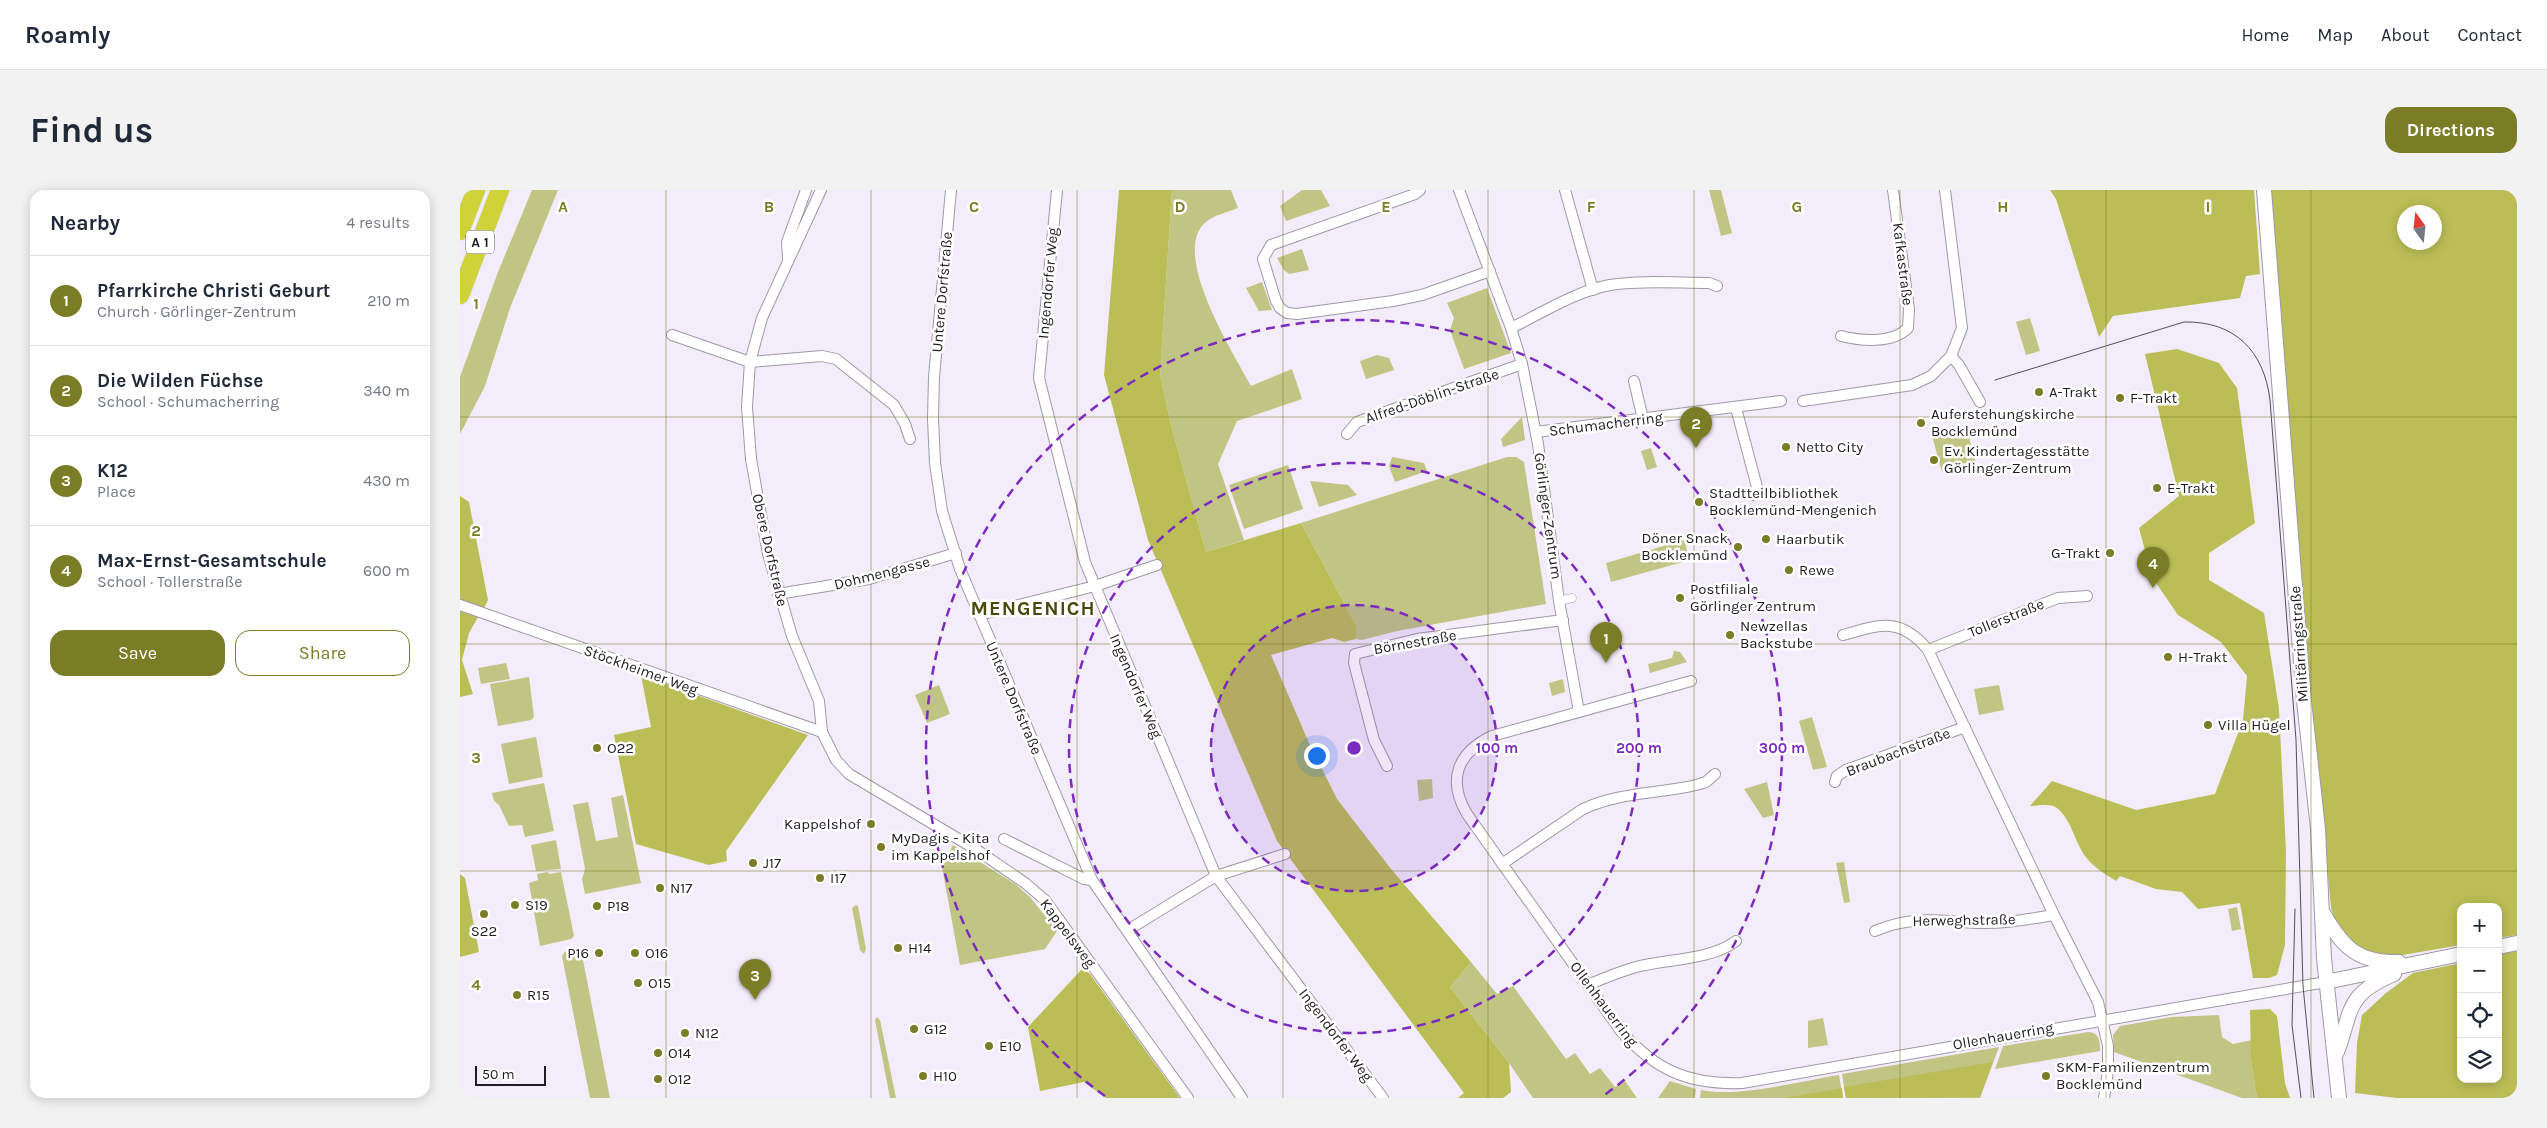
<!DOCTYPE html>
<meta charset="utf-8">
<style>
body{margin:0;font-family:Karla,sans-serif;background:#f2f2f3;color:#1f2937}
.controls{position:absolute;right:15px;bottom:15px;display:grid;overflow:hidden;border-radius:10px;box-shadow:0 2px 12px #0003}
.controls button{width:45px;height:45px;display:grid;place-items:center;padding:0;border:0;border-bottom:1px solid #e0e1e3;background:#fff;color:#1f2937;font:25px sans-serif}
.compass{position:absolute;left:1937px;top:15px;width:45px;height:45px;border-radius:50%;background:#fff;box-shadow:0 2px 12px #0003;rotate:345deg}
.scale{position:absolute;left:15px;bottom:12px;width:71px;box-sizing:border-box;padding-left:5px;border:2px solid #1f1d22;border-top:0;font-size:14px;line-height:18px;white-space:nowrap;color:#1f1d22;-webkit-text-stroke:4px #fff;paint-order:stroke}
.you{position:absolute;left:856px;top:565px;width:18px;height:18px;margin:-12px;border:4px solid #fff;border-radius:50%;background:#1a73e8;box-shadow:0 0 0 8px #1a73e833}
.badge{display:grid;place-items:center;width:32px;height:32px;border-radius:50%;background:#7a7d25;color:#fff;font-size:16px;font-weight:700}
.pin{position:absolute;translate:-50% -41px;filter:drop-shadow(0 1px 2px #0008)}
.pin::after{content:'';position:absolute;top:26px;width:18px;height:15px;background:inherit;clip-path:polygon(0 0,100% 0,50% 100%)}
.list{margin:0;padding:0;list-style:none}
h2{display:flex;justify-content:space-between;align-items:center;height:65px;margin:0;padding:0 20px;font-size:21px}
h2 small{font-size:16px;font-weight:400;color:#747a83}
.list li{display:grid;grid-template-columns:32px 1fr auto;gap:15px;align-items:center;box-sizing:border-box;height:90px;padding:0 20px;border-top:1px solid #e0e1e3}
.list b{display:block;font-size:19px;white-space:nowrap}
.list p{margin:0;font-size:16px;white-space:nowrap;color:#747a83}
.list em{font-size:16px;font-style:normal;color:#747a83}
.actions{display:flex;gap:10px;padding:15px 20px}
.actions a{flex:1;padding:11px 0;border:1px solid #7a7d25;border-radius:15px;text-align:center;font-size:18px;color:#7a7d25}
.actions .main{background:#7a7d25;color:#fff}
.icon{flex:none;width:28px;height:28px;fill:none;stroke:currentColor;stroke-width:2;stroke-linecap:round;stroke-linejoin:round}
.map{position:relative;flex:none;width:2057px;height:908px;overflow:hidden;border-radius:15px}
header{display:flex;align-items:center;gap:30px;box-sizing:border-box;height:70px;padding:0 25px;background:#fff;border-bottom:1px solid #e0e1e3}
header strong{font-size:24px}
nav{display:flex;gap:28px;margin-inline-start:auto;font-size:18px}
.intro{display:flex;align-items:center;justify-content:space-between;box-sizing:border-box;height:120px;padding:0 30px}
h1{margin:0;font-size:35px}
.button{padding:12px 22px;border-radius:15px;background:#7a7d25;color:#fff;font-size:18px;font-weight:700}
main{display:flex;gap:30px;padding:0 30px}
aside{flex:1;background:#fff;border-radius:15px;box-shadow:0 2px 12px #0003}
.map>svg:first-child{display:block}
.green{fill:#c1c583}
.forest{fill:#bbbe56;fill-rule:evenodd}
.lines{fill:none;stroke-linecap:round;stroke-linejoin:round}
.pedestrian-casing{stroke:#9f98a6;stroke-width:9}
.minor-casing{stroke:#9f98a6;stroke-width:12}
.secondary-casing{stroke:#9f98a6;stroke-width:16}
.motorway-casing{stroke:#d2d2d3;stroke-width:19}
.pedestrian{stroke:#fff;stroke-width:8}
.minor{stroke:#fff;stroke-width:10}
.secondary{stroke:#fff;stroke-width:14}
.motorway{stroke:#d0d338;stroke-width:18}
.tram{stroke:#545158;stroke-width:1}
.grid{fill:none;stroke:#7a7d25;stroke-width:1;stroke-opacity:0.55}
.ring{fill:none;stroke:#7b2cbf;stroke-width:2.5;stroke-dasharray:9 6}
.poi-dot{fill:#7a7d25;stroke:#fff;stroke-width:2}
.labels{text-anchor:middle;stroke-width:5;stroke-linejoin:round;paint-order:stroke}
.shield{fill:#fff;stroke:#626164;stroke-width:1}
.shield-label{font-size:14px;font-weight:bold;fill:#1f1d22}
.street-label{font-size:15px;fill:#1f1d22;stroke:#fff}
.poi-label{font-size:15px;fill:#1f1d22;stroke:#fff;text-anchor:start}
.district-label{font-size:20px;font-weight:bold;letter-spacing:1px;fill:#48490b;stroke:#fff}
.grid-label{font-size:16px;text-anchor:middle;font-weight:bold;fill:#7a7d25;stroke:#fff;stroke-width:5;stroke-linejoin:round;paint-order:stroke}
.centre{fill:#7b2cbf;stroke:#fff;stroke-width:2.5}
.ring-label{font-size:15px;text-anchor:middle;font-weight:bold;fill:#7b2cbf;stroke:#fff;stroke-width:5;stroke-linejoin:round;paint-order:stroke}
</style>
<header>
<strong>Roamly</strong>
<nav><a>Home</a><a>Map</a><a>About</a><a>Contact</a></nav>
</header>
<div class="intro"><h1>Find us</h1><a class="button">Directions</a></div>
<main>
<aside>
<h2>Nearby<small>4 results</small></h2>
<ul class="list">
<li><span class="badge">1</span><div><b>Pfarrkirche Christi Geburt</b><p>Church · Görlinger-Zentrum</p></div><em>210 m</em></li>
<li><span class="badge">2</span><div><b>Die Wilden Füchse</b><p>School · Schumacherring</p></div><em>340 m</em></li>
<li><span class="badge">3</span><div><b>K12</b><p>Place</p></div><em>430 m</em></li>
<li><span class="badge">4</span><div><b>Max-Ernst-Gesamtschule</b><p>School · Tollerstraße</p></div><em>600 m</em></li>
</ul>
<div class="actions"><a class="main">Save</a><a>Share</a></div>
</aside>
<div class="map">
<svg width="2057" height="908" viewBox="0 0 2057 908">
<rect width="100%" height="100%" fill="#f3ecfb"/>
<g class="green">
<path d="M72,0h26l-48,118 -25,78 -25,48v-57l38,-105z"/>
<path d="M712,0h59l7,18c-10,4 -24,7 -32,14 -37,30 28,132 45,164l41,-17 10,30 -65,22 -19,43 26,76 -38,12 -35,-127 -11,-51z"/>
<path d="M842,0h19l9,16 -44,15 -6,-15z"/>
<path d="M1249,0h12l11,43 -11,3z"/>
<path d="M842,59l7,21 -20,4 -5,-4 -7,-12z"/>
<path d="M802,92l10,28 -13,1 -13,-23z"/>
<path d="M1027,98l24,65 -47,16 -14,-39 4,-12 -7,-15z"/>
<path d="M1570,128l10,33 -14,4 -10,-33z"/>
<path d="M917,165l12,3 5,12 -28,9 -6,-18z"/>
<path d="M1062,227l3,23 -22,7 -2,-8z"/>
<path d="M1506,237l10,35 -34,10 -10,-36z"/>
<path d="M1191,258l6,19 -10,3 -6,-19z"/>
<path d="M932,267l32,6 3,8 -32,11 -6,-16z"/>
<path d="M1047,267h9l8,5 22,142 -149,27 -35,9 -6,-1v-14l-55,-102z"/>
<path d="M828,275l15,44 -59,20 -15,-44z"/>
<path d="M850,291l38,4 9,10 -38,12z"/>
<path d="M1224,350l6,20 -79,22 -5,-19z"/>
<path d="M1214,461l6,1 7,10 -37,11 -2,-9 24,-6z"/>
<path d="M46,473l4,16 -29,5 -3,-16z"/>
<path d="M69,487l5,40 -3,3 -33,6 -8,-42z"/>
<path d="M1103,489l2,13 -13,4 -3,-13z"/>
<path d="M479,495l11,29 -23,9 -12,-28z"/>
<path d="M1539,495l5,25 -25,5 -5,-26z"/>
<path d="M1352,527l15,50 -14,3 -14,-49z"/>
<path d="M76,547l7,40 -34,7 -8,-40z"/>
<path d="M972,589l1,19 -14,3 -2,-21z"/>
<path d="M1307,592l7,33 -11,3 -19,-29z"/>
<path d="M84,593l10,48 -29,6 -3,-12 -13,1 -10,-21 -5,-4 -2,-8z"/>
<path d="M163,605l18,88 -56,11 -3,-15 3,-10 -12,-64 15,-3 8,39 22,-4 -7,-39z"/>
<path d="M96,650l5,29 -25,2 -5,-26z"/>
<path d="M493,655l62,39 15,13 27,34 -12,18 -85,16 -18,-98z"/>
<path d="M1384,672l6,40 -6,1 -8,-40z"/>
<path d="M88,682l1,2 12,-2 13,64 -3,3 -31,7 -11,-63 9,-3 -1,-6z"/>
<path d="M396,715l2,1 8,43 -2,5 -4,-4 -8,-42z"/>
<path d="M1777,717l4,22 -9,2 -4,-22z"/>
<path d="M112,759l10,6 28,143h-20l-28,-142 3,-4z"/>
<path d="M1011,772l26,32 16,-8 53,73 9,-6 15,21 10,-6 15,19 10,-6 12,17h-104l-24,-35 -59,-76z"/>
<path d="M1759,825l3,22 11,7 19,-4 -1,20 6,38h-15l-128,-46 -1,-17 7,-9 52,-9z"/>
<path d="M417,827l3,3 16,78h-6l-15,-78z"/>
<path d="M1363,828l5,27 -20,3v-27z"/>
<path d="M1628,842c11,0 12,9 12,19l-105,18 8,-23z"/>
<path d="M1539,857l-19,51h-134l-4,-24z"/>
<path d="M1379,885l4,23h-143l1,-8c36,8 100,-9 138,-15z"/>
<path d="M1210,891l26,8 -1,9h-37z"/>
</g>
<g class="forest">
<path d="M659,0h53l-12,184 11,51 35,127 95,-29 55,102v14l-12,3 -12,-4 -61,17 38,88 28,56 54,70 80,93 -21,25 59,76 2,29 -8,6h-45l6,-5 -187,-252 -129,-301 -44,-165z"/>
<path d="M1590,0h204l6,84 -14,2 -6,22 -127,18 -14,21 -43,-138z"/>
<path d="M1811,0h246v745l-19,3v-31h-37v38l-64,11 -22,-1 -15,-4 -21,-19 -8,-24 -32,-340zM1944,22h30v30h-30z"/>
<path d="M1717,159l42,14 18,25 18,135 -46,30v27l55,33 15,96 7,143 -1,93 -8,30 -8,3h-16l-13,-75 -42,6 -16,-17 -26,-3 -36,-13 -4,5c-12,-8 -22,-13 -31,-25 -10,-14 -14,-37 -28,-48 -6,-5 -19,-2 -27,-2l22,-25 84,29 79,-16 28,-74 4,-44 -26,-34 -43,-27 -26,-38 -13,-49 40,-32 -34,-142z"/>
<path d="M0,306l9,6 19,98 -4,8h-9l-15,-6z"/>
<path d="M0,421l18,6 -9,16 -7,27 11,34 -13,3z"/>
<path d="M181,485l167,60 -82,116 1,10 -18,4 -73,-21 -22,-109 37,-8z"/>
<path d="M0,684l5,4 14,74 -19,5z"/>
<path d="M2057,760v148h-120l-42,-5 2,-50 5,-28 24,-22 27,-20 48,-10v116h37v-124z"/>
<path d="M623,778l7,6 90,124h-74l-22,-16 -44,9 -12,-64z"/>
<path d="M1810,819l7,7 8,67 5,15h-33l-6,-38 -1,-50z"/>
<path d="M1533,872l-13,35 -134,1 -2,-11z"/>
<path d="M1382,898l1,10h-59z"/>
</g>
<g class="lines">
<defs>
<path id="pedestrian" d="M1099,411l13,-3"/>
<g id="minor">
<path d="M361,0l-59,128 -12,44 -3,45 4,52 17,95 24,82 27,65 3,31 14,28 13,14 128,76 48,33 20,17 143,198"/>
<path d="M491,0l-17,187 -1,42 2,44 7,48 18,58 132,311 150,218"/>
<path d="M597,0l-18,188 46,184 131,314 167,222"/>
<path d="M960,0l-5,4 -144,51 -8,14 13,42 4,7 7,5 10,1 96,-13 29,-6 68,-24"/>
<path d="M999,0l52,138 11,36 16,80 21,157 20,111"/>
<path d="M1105,0l28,100"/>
<path d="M328,68l-1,-16 19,-52"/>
<path d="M1051,138c31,-15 65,-37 99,-43 32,-5 67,-2 99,-2l8,3"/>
<path d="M212,145l78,27 72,-6 14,3 58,46 11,19 5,15"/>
<path d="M1381,146c20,5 51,8 67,-8l1,-19 -16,-119"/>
<path d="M1491,166l8,9 21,37"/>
<path d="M1174,191l9,38"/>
<path d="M1343,211l109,-16 19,-9 20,-20 11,-28 -17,-138"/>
<path d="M1276,218l21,79 -4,8"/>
<path d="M1076,242l245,-31"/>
<path d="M887,244l10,-12 165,-58"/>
<path d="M318,404l91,-15 87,-26"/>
<path d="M0,415l362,127"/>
<path d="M519,425l116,-29 62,-21"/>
<path d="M1383,445c37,-11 58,-18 85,15l126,265 44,87 10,44v25l-4,27"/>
<path d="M1468,460l130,-52 29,-2"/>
<path d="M1231,491l-199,55c-35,17 -45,44 -25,78l153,216c35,40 68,55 122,53 194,-34 390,-67 584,-101"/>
<path d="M927,576l-13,-26 -20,-77 1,-9 62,-15 146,-19"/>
<path d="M1375,592l2,-6 9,-6 119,-43"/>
<path d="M544,649l80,40 8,1"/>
<path d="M1042,674l81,-55c36,-17 75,-15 113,-24l10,-3 9,-8"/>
<path d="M668,740l88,-54 69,-22"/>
<path d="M1415,741c38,-16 63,-10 102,-8 26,1 52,-4 77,-8"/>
<path d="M1128,795c16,-7 31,-13 48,-18 30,-8 76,-7 100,-26"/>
</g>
<g id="secondary">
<path d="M1804,0l40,511 14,128 6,129 15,140"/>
<path d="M1863,723c20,34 34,50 76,49"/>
<path d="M2038,757l19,-4"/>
<path d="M1866,792l135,-28"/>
<path d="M1877,862c16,-43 8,-57 57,-78"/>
</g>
<g id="motorway">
<path d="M0,41l16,-41"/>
<path d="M0,105l40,-105"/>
</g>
</defs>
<use href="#pedestrian" class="pedestrian-casing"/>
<use href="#minor" class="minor-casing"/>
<use href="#secondary" class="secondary-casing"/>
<use href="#motorway" class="motorway-casing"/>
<use href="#pedestrian" class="pedestrian"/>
<use href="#minor" class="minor"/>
<use href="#secondary" class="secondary"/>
<use href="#motorway" class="motorway"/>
<g class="tram">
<path d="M1535,190l189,-58c51,-1 80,29 86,78l26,340 7,246 11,112"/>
<path d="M1835,719l-3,116 9,73"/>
</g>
</g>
<path class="grid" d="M206,0v908M411,0v908M617,0v908M823,0v908M1028,0v908M1234,0v908M1440,0v908M1646,0v908M1851,0v908M0,227h2057M0,454h2057M0,681h2057"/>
<circle cx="894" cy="558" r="143" fill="#7b2cbf" fill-opacity=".12"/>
<g class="ring">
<circle cx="894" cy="558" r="143"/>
<circle cx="894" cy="558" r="285"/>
<path d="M645 906A428 428 0 1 1 1143 906"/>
</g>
<g class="poi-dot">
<circle cx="1579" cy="202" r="5"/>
<circle cx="1660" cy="208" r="5"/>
<circle cx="1461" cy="233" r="5"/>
<circle cx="1326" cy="257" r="5"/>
<circle cx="1474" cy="270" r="5"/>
<circle cx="1697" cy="298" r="5"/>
<circle cx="1239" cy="312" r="5"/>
<circle cx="1306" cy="349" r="5"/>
<circle cx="1278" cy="357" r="5"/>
<circle cx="1650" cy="363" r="5"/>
<circle cx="1329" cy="380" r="5"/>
<circle cx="1220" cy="408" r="5"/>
<circle cx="1270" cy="445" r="5"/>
<circle cx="1708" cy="467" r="5"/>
<circle cx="1748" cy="535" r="5"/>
<circle cx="137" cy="558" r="5"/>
<circle cx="411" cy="634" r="5"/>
<circle cx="421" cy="657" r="5"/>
<circle cx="293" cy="673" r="5"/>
<circle cx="360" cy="688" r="5"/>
<circle cx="200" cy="698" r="5"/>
<circle cx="55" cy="715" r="5"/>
<circle cx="137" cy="716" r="5"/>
<circle cx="24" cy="724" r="5"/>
<circle cx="438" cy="758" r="5"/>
<circle cx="139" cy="763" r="5"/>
<circle cx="175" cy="763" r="5"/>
<circle cx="178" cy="793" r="5"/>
<circle cx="57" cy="805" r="5"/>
<circle cx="454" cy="839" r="5"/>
<circle cx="225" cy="843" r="5"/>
<circle cx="529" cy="856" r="5"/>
<circle cx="198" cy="863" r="5"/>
<circle cx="463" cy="886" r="5"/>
<circle cx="1586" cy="886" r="5"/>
<circle cx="198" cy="889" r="5"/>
</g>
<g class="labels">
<rect class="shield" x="6" y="40.5" width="28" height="23" rx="4"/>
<g class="shield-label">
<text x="20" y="57">A 1</text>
</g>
<g class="street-label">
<text transform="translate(1443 74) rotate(83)" y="5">Kafkastraße</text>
<text transform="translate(588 93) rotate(-85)" y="5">Ingendorfer Weg</text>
<text transform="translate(482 102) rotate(-85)" y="5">Untere Dorfstraße</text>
<text transform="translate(972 206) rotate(-19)" y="5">Alfred-Döblin-Straße</text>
<text transform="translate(1146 234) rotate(-7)" y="5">Schumacherring</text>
<text transform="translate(1088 326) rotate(82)" y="5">Görlinger-Zentrum</text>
<text transform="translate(310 360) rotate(77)" y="5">Obere Dorfstraße</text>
<text transform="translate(422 383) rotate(-14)" y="5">Dohmengasse</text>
<text transform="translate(1546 428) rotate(-22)" y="5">Tollerstraße</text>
<text transform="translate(955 452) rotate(-10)" y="5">Börnestraße</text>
<text transform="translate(1839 454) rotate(-94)" y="5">Militärringstraße</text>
<text transform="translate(181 480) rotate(20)" y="5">Stöckheimer Weg</text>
<text transform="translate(676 496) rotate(67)" y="5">Ingendorfer Weg</text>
<text transform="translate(554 508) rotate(67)" y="5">Untere Dorfstraße</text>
<text transform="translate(1438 562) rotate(-21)" y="5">Braubachstraße</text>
<text transform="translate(1504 730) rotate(-1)" y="5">Herweghstraße</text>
<text transform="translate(608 743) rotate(53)" y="5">Kappelsweg</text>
<text transform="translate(1144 814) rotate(53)" y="5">Ollenhauerring</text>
<text transform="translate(876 845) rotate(53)" y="5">Ingendorfer Weg</text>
<text transform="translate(1543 846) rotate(-10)" y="5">Ollenhauerring</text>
</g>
<g class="poi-label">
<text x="1589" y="207">A-Trakt</text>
<text x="1670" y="213">F-Trakt</text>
<text x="1471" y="229">Auferstehungskirche<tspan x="1471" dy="17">Bocklemünd</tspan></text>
<text x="1336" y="262">Netto City</text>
<text x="1484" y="266">Ev. Kindertagesstätte<tspan x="1484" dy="17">Görlinger-Zentrum</tspan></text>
<text x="1707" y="303">E-Trakt</text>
<text x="1249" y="308">Stadtteilbibliothek<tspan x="1249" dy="17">Bocklemünd-Mengenich</tspan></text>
<text x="1268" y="353" text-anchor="end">Döner Snack<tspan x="1268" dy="17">Bocklemünd</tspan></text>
<text x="1316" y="354">Haarbutik</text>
<text x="1640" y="368" text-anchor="end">G-Trakt</text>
<text x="1339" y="385">Rewe</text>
<text x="1230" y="404">Postfiliale<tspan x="1230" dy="17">Görlinger Zentrum</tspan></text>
<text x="1280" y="441">Newzellas<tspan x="1280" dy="17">Backstube</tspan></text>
<text x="1718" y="472">H-Trakt</text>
<text x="1758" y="540">Villa Hügel</text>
<text x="147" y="563">O22</text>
<text x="401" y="639" text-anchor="end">Kappelshof</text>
<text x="431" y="653">MyDagis - Kita<tspan x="431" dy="17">im Kappelshof</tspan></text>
<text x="303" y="678">J17</text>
<text x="370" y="693">I17</text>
<text x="210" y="703">N17</text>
<text x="65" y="720">S19</text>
<text x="147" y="721">P18</text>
<text x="24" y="746" text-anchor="middle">S22</text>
<text x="448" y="763">H14</text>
<text x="129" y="768" text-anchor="end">P16</text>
<text x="185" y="768">O16</text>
<text x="188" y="798">O15</text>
<text x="67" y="810">R15</text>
<text x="464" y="844">G12</text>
<text x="235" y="848">N12</text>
<text x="539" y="861">E10</text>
<text x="208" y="868">O14</text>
<text x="1596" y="882">SKM-Familienzentrum<tspan x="1596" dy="17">Bocklemünd</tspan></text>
<text x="473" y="891">H10</text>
<text x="208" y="894">O12</text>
</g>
<g class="district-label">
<text x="573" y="425">MENGENICH</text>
</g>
</g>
<g class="grid-label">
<text x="103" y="22">A</text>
<text x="309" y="22">B</text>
<text x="514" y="22">C</text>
<text x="720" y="22">D</text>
<text x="926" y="22">E</text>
<text x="1131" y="22">F</text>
<text x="1337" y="22">G</text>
<text x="1543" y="22">H</text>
<text x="1748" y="22">I</text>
<text x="16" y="119">1</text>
<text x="16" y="346">2</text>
<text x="16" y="573">3</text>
<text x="16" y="800">4</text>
</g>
<circle cx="894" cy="558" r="8" class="centre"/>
<g class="ring-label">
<text x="1037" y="563">100 m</text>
<text x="1179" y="563">200 m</text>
<text x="1322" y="563">300 m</text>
</g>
</svg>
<div class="controls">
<button>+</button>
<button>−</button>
<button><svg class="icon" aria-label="locate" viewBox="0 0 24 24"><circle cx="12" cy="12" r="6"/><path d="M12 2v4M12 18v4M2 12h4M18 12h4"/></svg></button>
<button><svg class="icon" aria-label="layers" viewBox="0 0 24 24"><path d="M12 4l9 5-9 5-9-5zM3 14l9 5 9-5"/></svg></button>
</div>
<svg class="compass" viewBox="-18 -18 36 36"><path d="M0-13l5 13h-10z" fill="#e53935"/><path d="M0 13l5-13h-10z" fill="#747a83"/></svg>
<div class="scale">50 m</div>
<div class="you"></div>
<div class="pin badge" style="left:1146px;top:473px">1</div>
<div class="pin badge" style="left:1236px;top:258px">2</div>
<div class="pin badge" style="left:295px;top:810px">3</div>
<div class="pin badge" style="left:1693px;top:398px">4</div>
</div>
</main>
